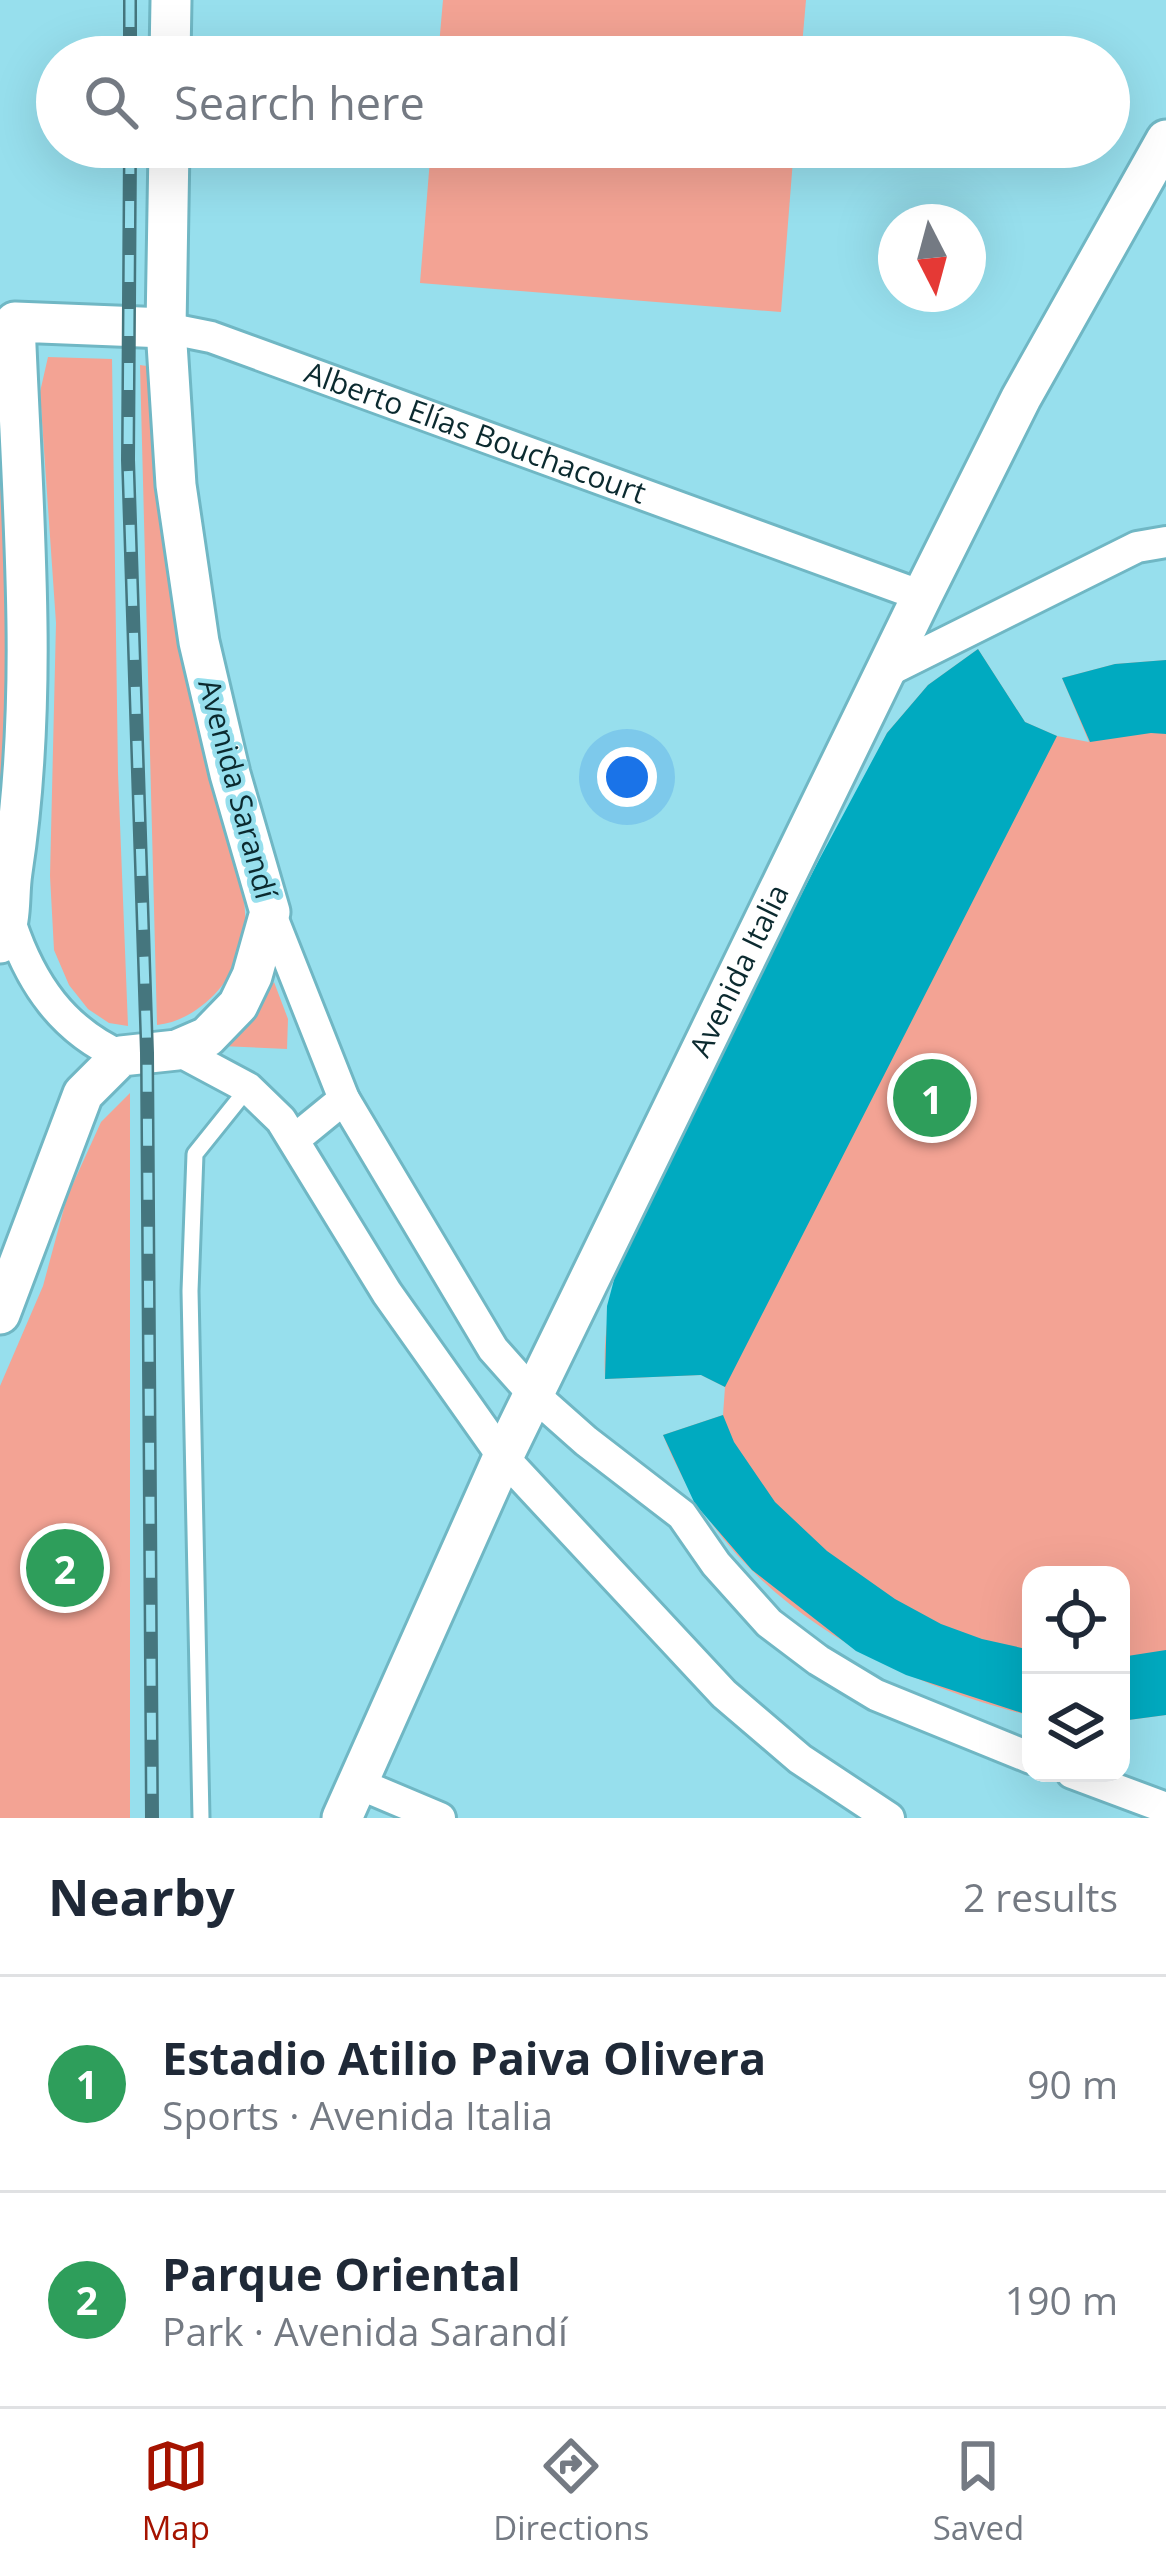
<!DOCTYPE html>
<meta charset="utf-8">
<style>
body{margin:0;font-family:"Open Sans",sans-serif;background:#f2f2f3;color:#1f2937}
.controls{position:absolute;right:36px;bottom:36px;display:grid;overflow:hidden;border-radius:24px;box-shadow:0 12px 48px #0002}
.controls button{width:108px;height:108px;display:grid;place-items:center;padding:0;border:0;border-bottom:3px solid #e0e1e3;background:#fff;color:#1f2937;font:60px sans-serif}
.compass{position:absolute;left:878px;top:204px;width:108px;height:108px;border-radius:50%;background:#fff;box-shadow:0 12px 48px #0002;rotate:174deg}
.you{position:absolute;left:627px;top:777px;width:42px;height:42px;margin:-30px;border:9px solid #fff;border-radius:50%;background:#1a73e8;box-shadow:0 0 0 18px #1a73e833}
.badge{display:grid;place-items:center;width:78px;height:78px;border-radius:50%;background:#a51300;color:#fff;font-size:39px;font-weight:700}
.pin{position:absolute;translate:-50% -50%;border:6px solid #fff;box-shadow:0 3px 12px #0006}
.list{margin:0;padding:0;list-style:none}
h2{display:flex;justify-content:space-between;align-items:center;height:156px;margin:0;padding:0 48px;font-size:51px}
h2 small{font-size:39px;font-weight:400;color:#747a83}
.list li{display:grid;grid-template-columns:78px 1fr auto;gap:36px;align-items:center;box-sizing:border-box;height:216px;padding:0 48px;border-top:3px solid #e0e1e3}
.list b{display:block;font-size:45px;white-space:nowrap}
.list p{margin:0;font-size:39px;white-space:nowrap;color:#747a83}
.list em{font-size:39px;font-style:normal;color:#747a83}
.icon{flex:none;width:66px;height:66px;fill:none;stroke:currentColor;stroke-width:2;stroke-linecap:round;stroke-linejoin:round}
.map{position:relative;flex:none;width:1166px;height:1818px;overflow:hidden}
.search{position:absolute;background:#fff;box-shadow:0 12px 48px #0002;left:36px;right:36px;top:36px;height:132px;display:flex;align-items:center;gap:30px;box-sizing:border-box;padding:0 42px;border-radius:66px;color:#747a83;font-size:45px}
.sheet{height:588px;background:#fff}
nav{display:flex;justify-content:space-around;align-items:center;box-sizing:border-box;height:168px;border-top:3px solid #e0e1e3;background:#fff;font-size:33px;color:#747a83}
nav a{display:grid;justify-items:center;gap:6px}
nav .on{color:#a51300}
.map>svg:first-child{display:block}
.green{fill:#f3a394}
.building{fill:#00aac0}
.lines{fill:none;stroke-linecap:round;stroke-linejoin:round}
.service-casing{stroke:#70b7c4;stroke-width:21}
.minor-casing{stroke:#70b7c4;stroke-width:36}
.tertiary-casing{stroke:#70b7c4;stroke-width:45}
.service{stroke:#fff;stroke-width:15}
.minor{stroke:#fff;stroke-width:30}
.tertiary{stroke:#fff;stroke-width:39}
.rail-casing{stroke:#45767e;stroke-width:14}
.rail{stroke:#97dfed;stroke-width:9;stroke-dasharray:27;stroke-linecap:butt}
.labels{text-anchor:middle;stroke-width:9;stroke-linejoin:round;paint-order:stroke}
.street-label{font-size:30px;fill:#0b2a2f;stroke:#97dfed}
</style>
<div class="map">
<svg width="1166" height="1818" viewBox="0 0 1166 1818">
<rect width="100%" height="100%" fill="#97dfed"/>
<g class="green">
<path d="M443,0h363l-5,57h-363z"/>
<path d="M431,147h363l-13,165 -361,-29z"/>
<path d="M48,357l64,2 6,414 10,253 -19,-3 -21,-14 -19,-24 -15,-35 -4,-74 6,-253 -16,-231z"/>
<path d="M140,365l7,1c7,104 20,206 40,308 12,64 74,222 55,276 -13,37 -47,71 -85,75z"/>
<path d="M0,481l14,138 -7,196 -7,-7z"/>
<path d="M978,649l47,73 32,14 32,6 -27,-64 53,-14 51,-4v1055l-45,6v-146h-90v141c-159,-40 -305,-122 -368,-281l60,-20 2,-28 -24,-12 -96,4c-3,-61 11,-110 34,-166l248,-480 41,-48z"/>
<path d="M274,982l14,37 -1,30 -66,-3 26,-19z"/>
<path d="M130,1093v725h-130v-432l43,-100 24,-89 34,-75z"/>
</g>
<g class="building">
<path d="M978,649l47,73 32,14 -332,651 -24,-12 -96,4 2,-73 11,-41 21,-52 181,-355 67,-125 41,-48z"/>
<path d="M1166,660v74l-15,-1 -61,9 -28,-64 53,-14z"/>
<path d="M723,1415l11,27 41,60 52,49 68,48 46,25 41,15 49,11v66l-125,-41 -50,-24 -104,-81 -57,-66 -32,-69z"/>
<path d="M1166,1650v65l-45,6v-64z"/>
</g>
<g class="lines">
<defs>
<path id="service" d="M201,1818l-11,-527 5,-137 53,-66"/>
<g id="minor">
<path id="s1" d="M166,328l45,9 711,259"/>
<path d="M886,672l251,-125 29,-5"/>
<path d="M270,912l74,187 149,250 40,45 53,47 96,74 34,49 53,59 49,37 58,35 155,63"/>
<path d="M11,924c20,60 52,106 110,132"/>
<path d="M177,1050l71,38 33,32 106,173 116,164 221,237 76,65 89,59"/>
<path d="M295,1139l49,-40"/>
<path d="M1072,1773l94,35"/>
<path d="M359,1784l81,34"/>
</g>
<g id="tertiary">
<path d="M170,57l1,-57"/>
<path d="M0,943c13,-24 8,-45 12,-71 28,-182 10,-367 3,-550l151,6"/>
<path d="M0,1314l83,-220 38,-38 56,-6 30,-13 31,-32 14,-29 18,-64 -40,-138 -31,-132 -23,-157 -10,-157 3,-181"/>
<path id="s2" d="M342,1818l161,-361 419,-861 99,-198 145,-258"/>
</g>
</defs>
<use href="#service" class="service-casing"/>
<use href="#minor" class="minor-casing"/>
<use href="#tertiary" class="tertiary-casing"/>
<use href="#service" class="service"/>
<use href="#minor" class="minor"/>
<use href="#tertiary" class="tertiary"/>
<defs>
<g id="rail">
<path d="M130,0v57"/>
<path d="M130,147l-2,313 19,593 5,765"/>
</g>
</defs>
<use href="#rail" class="rail-casing"/>
<use href="#rail" class="rail"/>
</g>
<g class="labels">
<g class="street-label">
<text dy="10" stroke="none"><textPath href="#s1" startOffset="327">Alberto Elías Bouchacourt</textPath></text>
<text transform="translate(237 789) rotate(75)" y="10">Avenida Sarandí</text>
<text dy="10" stroke="none"><textPath href="#s2" startOffset="936">Avenida Italia</textPath></text>
</g>
</g>
</svg>
<div class="controls">
<button><svg class="icon" aria-label="locate" viewBox="0 0 24 24"><circle cx="12" cy="12" r="6"/><path d="M12 2v4M12 18v4M2 12h4M18 12h4"/></svg></button>
<button><svg class="icon" aria-label="layers" viewBox="0 0 24 24"><path d="M12 4l9 5-9 5-9-5zM3 14l9 5 9-5"/></svg></button>
</div>
<svg class="compass" viewBox="-18 -18 36 36"><path d="M0-13l5 13h-10z" fill="#e53935"/><path d="M0 13l5-13h-10z" fill="#747a83"/></svg>
<div class="you"></div>
<div class="pin badge" style="left:932px;top:1098px;background:#2e9e5b">1</div>
<div class="pin badge" style="left:65px;top:1568px;background:#2e9e5b">2</div>
<div class="search"><svg class="icon" aria-label="search" viewBox="0 0 24 24"><circle cx="10" cy="10" r="6"/><path d="M15 15l6 6"/></svg>Search here</div>
</div>
<section class="sheet">
<h2>Nearby<small>2 results</small></h2>
<ul class="list">
<li><span class="badge" style="background:#2e9e5b">1</span><div><b>Estadio Atilio Paiva Olivera</b><p>Sports · Avenida Italia</p></div><em>90 m</em></li>
<li><span class="badge" style="background:#2e9e5b">2</span><div><b>Parque Oriental</b><p>Park · Avenida Sarandí</p></div><em>190 m</em></li>
</ul>
</section>
<nav>
<a class="on"><svg class="icon" aria-label="map" viewBox="0 0 24 24"><path d="M3 6l6-2 6 2 6-2v14l-6 2-6-2-6 2zM9 4v14M15 6v14"/></svg>Map</a>
<a><svg class="icon" aria-label="directions" viewBox="0 0 24 24"><path d="M12 3l9 9-9 9-9-9zM9 14v-3h6M13 9l2 2-2 2"/></svg>Directions</a>
<a><svg class="icon" aria-label="saved" viewBox="0 0 24 24"><path d="M7 4h10v16l-5-4-5 4z"/></svg>Saved</a>
</nav>
